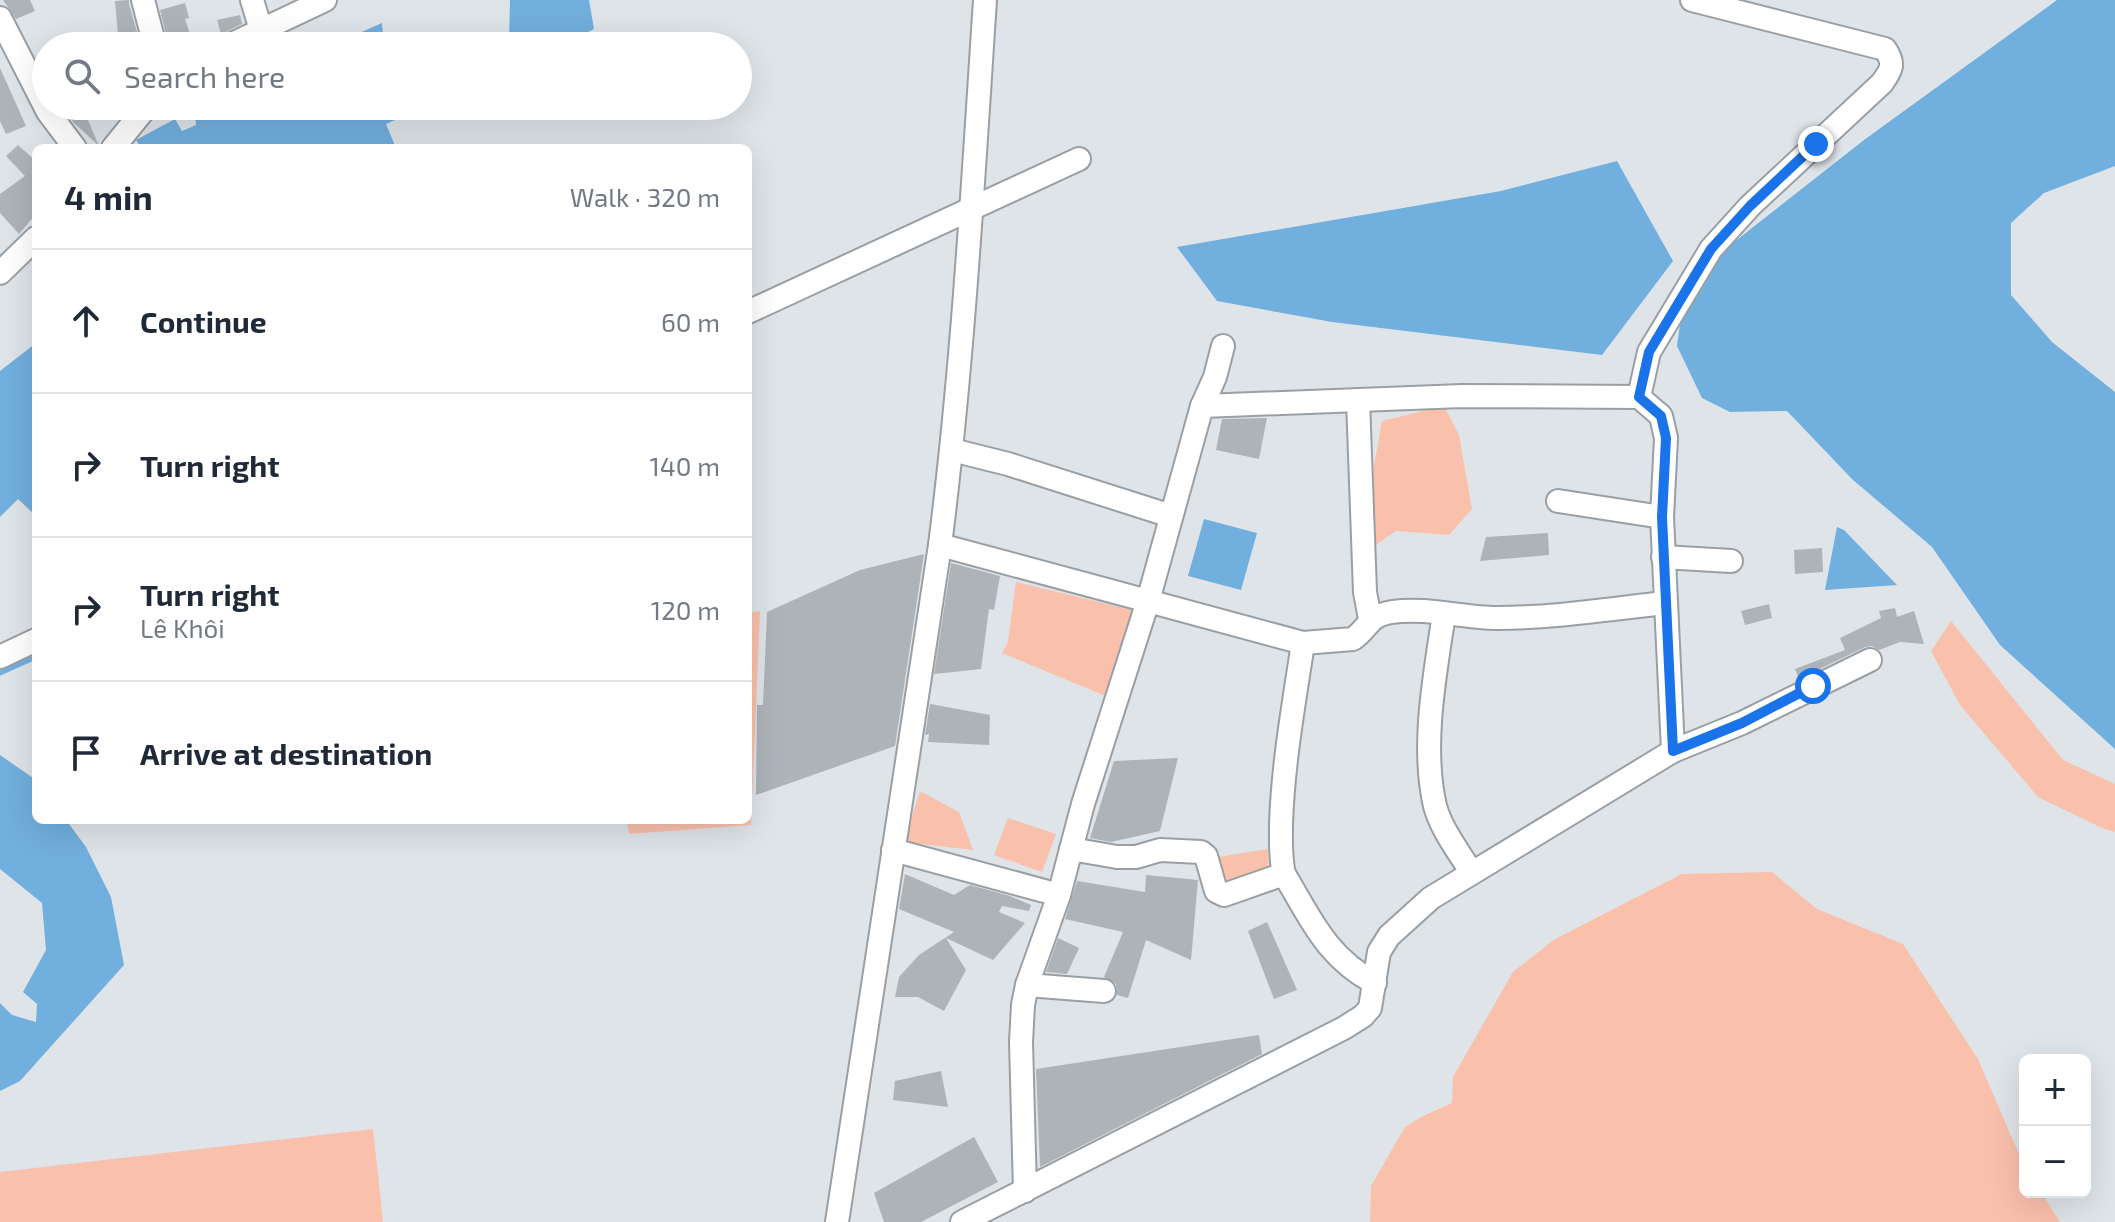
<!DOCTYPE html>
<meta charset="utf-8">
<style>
body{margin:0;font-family:"Exo 2",sans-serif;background:#f2f2f3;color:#1f2937}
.controls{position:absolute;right:24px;bottom:24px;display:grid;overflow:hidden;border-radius:12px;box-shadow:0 8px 32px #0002}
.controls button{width:72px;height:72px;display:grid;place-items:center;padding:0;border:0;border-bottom:2px solid #e0e1e3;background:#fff;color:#1f2937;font:40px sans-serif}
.stop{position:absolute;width:24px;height:24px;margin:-18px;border:6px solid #1a73e8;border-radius:50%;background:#fff}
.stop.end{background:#1a73e8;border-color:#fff;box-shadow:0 2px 8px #0008}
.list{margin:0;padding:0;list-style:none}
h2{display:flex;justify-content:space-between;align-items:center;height:104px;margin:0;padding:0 32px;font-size:34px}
h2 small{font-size:26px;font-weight:400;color:#747a83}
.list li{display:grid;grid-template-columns:52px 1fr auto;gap:24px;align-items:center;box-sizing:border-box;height:144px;padding:0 32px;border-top:2px solid #e0e1e3}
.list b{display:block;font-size:30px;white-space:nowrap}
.list p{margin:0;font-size:26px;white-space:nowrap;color:#747a83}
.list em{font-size:26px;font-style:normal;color:#747a83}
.icon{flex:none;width:44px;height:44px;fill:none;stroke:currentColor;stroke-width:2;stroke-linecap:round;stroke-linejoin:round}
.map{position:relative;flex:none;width:2115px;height:1222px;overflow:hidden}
.search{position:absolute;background:#fff;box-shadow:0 8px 32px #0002;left:32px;top:32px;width:720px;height:88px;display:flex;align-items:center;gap:20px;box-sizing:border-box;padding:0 28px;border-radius:44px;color:#747a83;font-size:30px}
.panel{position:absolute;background:#fff;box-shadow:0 8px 32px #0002;left:32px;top:144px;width:720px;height:680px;border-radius:12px}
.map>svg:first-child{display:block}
.green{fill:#f9c0ac}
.water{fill:#71afde}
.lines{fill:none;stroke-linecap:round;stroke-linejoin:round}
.stream{stroke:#71afde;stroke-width:5}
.building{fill:#adb3b7}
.minor-casing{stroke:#9a9fa3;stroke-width:26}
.minor{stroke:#fff;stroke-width:22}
.route{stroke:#1a73e8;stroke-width:10}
</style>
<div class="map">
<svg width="2115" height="1222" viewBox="0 0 2115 1222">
<rect width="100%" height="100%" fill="#dfe4e9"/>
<g class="green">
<path d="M1444,406l15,29 13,74 -23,26 -53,-4 -38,26 24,-136z"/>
<path d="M1016,582l116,28 -24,87 -106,-44 6,-11z"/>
<path d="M760,611l-9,214 -122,9 -2,-14h121v-207z"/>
<path d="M1951,621l112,139 52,24v48l-13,-4 -64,-31 -78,-92 -29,-54z"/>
<path d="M920,791l39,21 14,38 -69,-8z"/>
<path d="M1008,818l48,16 -14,38 -48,-17z"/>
<path d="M1268,849l1,25 -47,14 -4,-31z"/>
<path d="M1772,872l45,37 86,35 75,115 47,109v24h16l19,30h-690l1,-36 34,-59 18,-11 29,-13 1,-26 60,-105 42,-33 127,-65z"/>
<path d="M373,1129l10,93h-383v-50z"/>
</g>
<g class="water">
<path d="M510,0h79l5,29 -32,17h-80l27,-6z"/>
<path d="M2057,0h58v166l-71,27 -33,30v72l41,47 63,50v357l-115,-104 -68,-98 -80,-68 -65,-68 -57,1 -28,-14 -25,-52 4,-29 43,-67 140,-110z"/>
<path d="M382,23l2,23h-54z"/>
<path d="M194,106h234l-42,18 10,24h-255l-5,-8 39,-21 7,12 14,-6z"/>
<path d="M1617,161l56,100 -71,94 -270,-33 -115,-21 -40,-54 324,-56z"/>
<path d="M36,343v173l-18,-17 -18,18v-146z"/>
<path d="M1204,519l53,14 -16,57 -53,-14z"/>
<path d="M1837,527l7,3 53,55 -72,5z"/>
<path d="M0,755l36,25v40h30l20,27 25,50 13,68 -104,116 -20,10v-88l12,12 24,7 1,-18 -14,-12 23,-42 -4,-47 -42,-34z"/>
</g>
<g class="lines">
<path class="stream" d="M0,673l36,-16"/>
</g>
<g class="building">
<path d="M3,0h27l5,11 -19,8z"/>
<path d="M129,0v4l12,42h-22l-4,-45z"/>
<path d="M185,3l4,15 -4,1 9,27h-25l-9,-36z"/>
<path d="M240,15l2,9 -21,10 -4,-14z"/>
<path d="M0,68l26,58 -20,8 -6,-13z"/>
<path d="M64,106h18l17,40 -26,-24z"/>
<path d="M18,145l18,16v53l-17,20 -19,-21v-19l25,-18 -19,-20z"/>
<path d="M1267,418l-8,41 -43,-9 6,-31z"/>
<path d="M1548,533l1,22 -69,6 6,-24z"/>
<path d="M1822,548l1,24 -28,2 -1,-24z"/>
<path d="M924,554l-29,192 -139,49 1,-90h6l4,-93 93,-42z"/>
<path d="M951,563l49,13 -6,34 -5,-1 -8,60 -47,5z"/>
<path d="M1769,604l3,14 -27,7 -4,-14z"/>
<path d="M1895,608l2,9 17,-6 10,33 -24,-2 -21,8 -7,-4 -7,1 -66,32 -4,-10 50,-19 -5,-12 41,-20 -2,-7z"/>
<path d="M930,704l60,11 -1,30 -61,-3 1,-8 -4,1z"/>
<path d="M1178,758l-18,73 -49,11 -21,-4 24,-77z"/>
<path d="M905,874l49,21 16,-10 40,11 21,9 -2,6 -27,-5 -3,6 26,11 -32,37 -47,-22 20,32 -22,41 -26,-14h-23l4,-20 20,-22 35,-23 -55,-23z"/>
<path d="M1146,875l52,5 -7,80 -45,-20 -18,58 -11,-3 -1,-11 -12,-7 19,-45 -58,-13 12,-38 68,11z"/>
<path d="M1267,922l30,68 -23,9 -26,-68z"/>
<path d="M1058,938l21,10 -12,26 -21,-2z"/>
<path d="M1259,1035l3,19 -222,113 -4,-98z"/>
<path d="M941,1071l7,36 -55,-7 2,-19z"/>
<path d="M974,1137l24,45 -77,40h-37l-10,-29z"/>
</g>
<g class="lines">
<defs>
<g id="minor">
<path d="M143,0l12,46"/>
<path d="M252,0l9,30"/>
<path d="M0,18l48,94 27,36"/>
<path d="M228,46l97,-46"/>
<path d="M113,148l34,-42"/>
<path d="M0,273l36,-35"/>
<path d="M748,312l331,-153"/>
<path d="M1639,397l10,-45 62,-103 39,-43 132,-123c10,-14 13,-19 3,-34l-193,-49"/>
<path d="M1358,400l7,192 5,27"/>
<path d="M1202,406l13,-29 8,-31"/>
<path d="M952,450l56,14 163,52"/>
<path d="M1558,501l104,16"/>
<path d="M940,545c23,-181 33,-363 45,-545"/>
<path d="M1663,557l68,4"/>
<path d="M1444,614c-9,60 -23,132 -9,192 6,23 24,46 36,66"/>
<path d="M1303,643c-9,60 -20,120 -22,181 0,17 -1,33 3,50 27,45 42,83 91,109"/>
<path d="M0,657l36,-17"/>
<path d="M1071,849l46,8h19l24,-7 41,2 5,4 10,35 8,4 60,-21"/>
<path d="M893,850l166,45"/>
<path d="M1027,985l77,6"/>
<path d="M1025,1191l-4,-149 2,-37 4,-20 32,-90 24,-91 65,-203 155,42 50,-4c17,-12 14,-23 39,-27 35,-5 71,6 105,6 56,0 112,-9 168,-15"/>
<path d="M837,1222l103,-677 208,56 54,-195 260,-10 177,1 22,19 5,22 -4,79 11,234"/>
<path d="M962,1222l382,-194 19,-12 7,-8 9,-56 10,-16 42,-38 242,-147 69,-28 128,-63"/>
</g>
</defs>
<use href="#minor" class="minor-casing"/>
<use href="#minor" class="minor"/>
</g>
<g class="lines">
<path class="route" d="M1813,686l-71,37 -69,28 -11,-234 4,-79 -5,-22 -22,-19 10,-45 62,-103 39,-43 66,-62"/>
</g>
</svg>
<div class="controls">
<button>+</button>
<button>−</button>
</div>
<div class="stop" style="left:1813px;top:686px"></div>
<div class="stop end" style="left:1816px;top:144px"></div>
<div class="search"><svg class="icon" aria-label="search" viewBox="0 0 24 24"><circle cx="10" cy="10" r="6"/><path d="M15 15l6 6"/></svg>Search here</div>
<section class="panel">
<h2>4 min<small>Walk · 320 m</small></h2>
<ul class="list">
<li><svg class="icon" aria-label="ahead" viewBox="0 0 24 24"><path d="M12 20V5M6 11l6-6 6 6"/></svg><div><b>Continue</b></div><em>60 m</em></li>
<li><svg class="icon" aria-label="right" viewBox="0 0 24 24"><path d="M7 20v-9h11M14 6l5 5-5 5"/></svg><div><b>Turn right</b></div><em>140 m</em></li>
<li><svg class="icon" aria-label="right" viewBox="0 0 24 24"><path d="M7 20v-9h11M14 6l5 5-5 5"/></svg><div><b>Turn right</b><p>Lê Khôi</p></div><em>120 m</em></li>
<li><svg class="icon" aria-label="arrive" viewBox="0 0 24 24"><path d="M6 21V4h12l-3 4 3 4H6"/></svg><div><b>Arrive at destination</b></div></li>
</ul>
</section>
</div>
